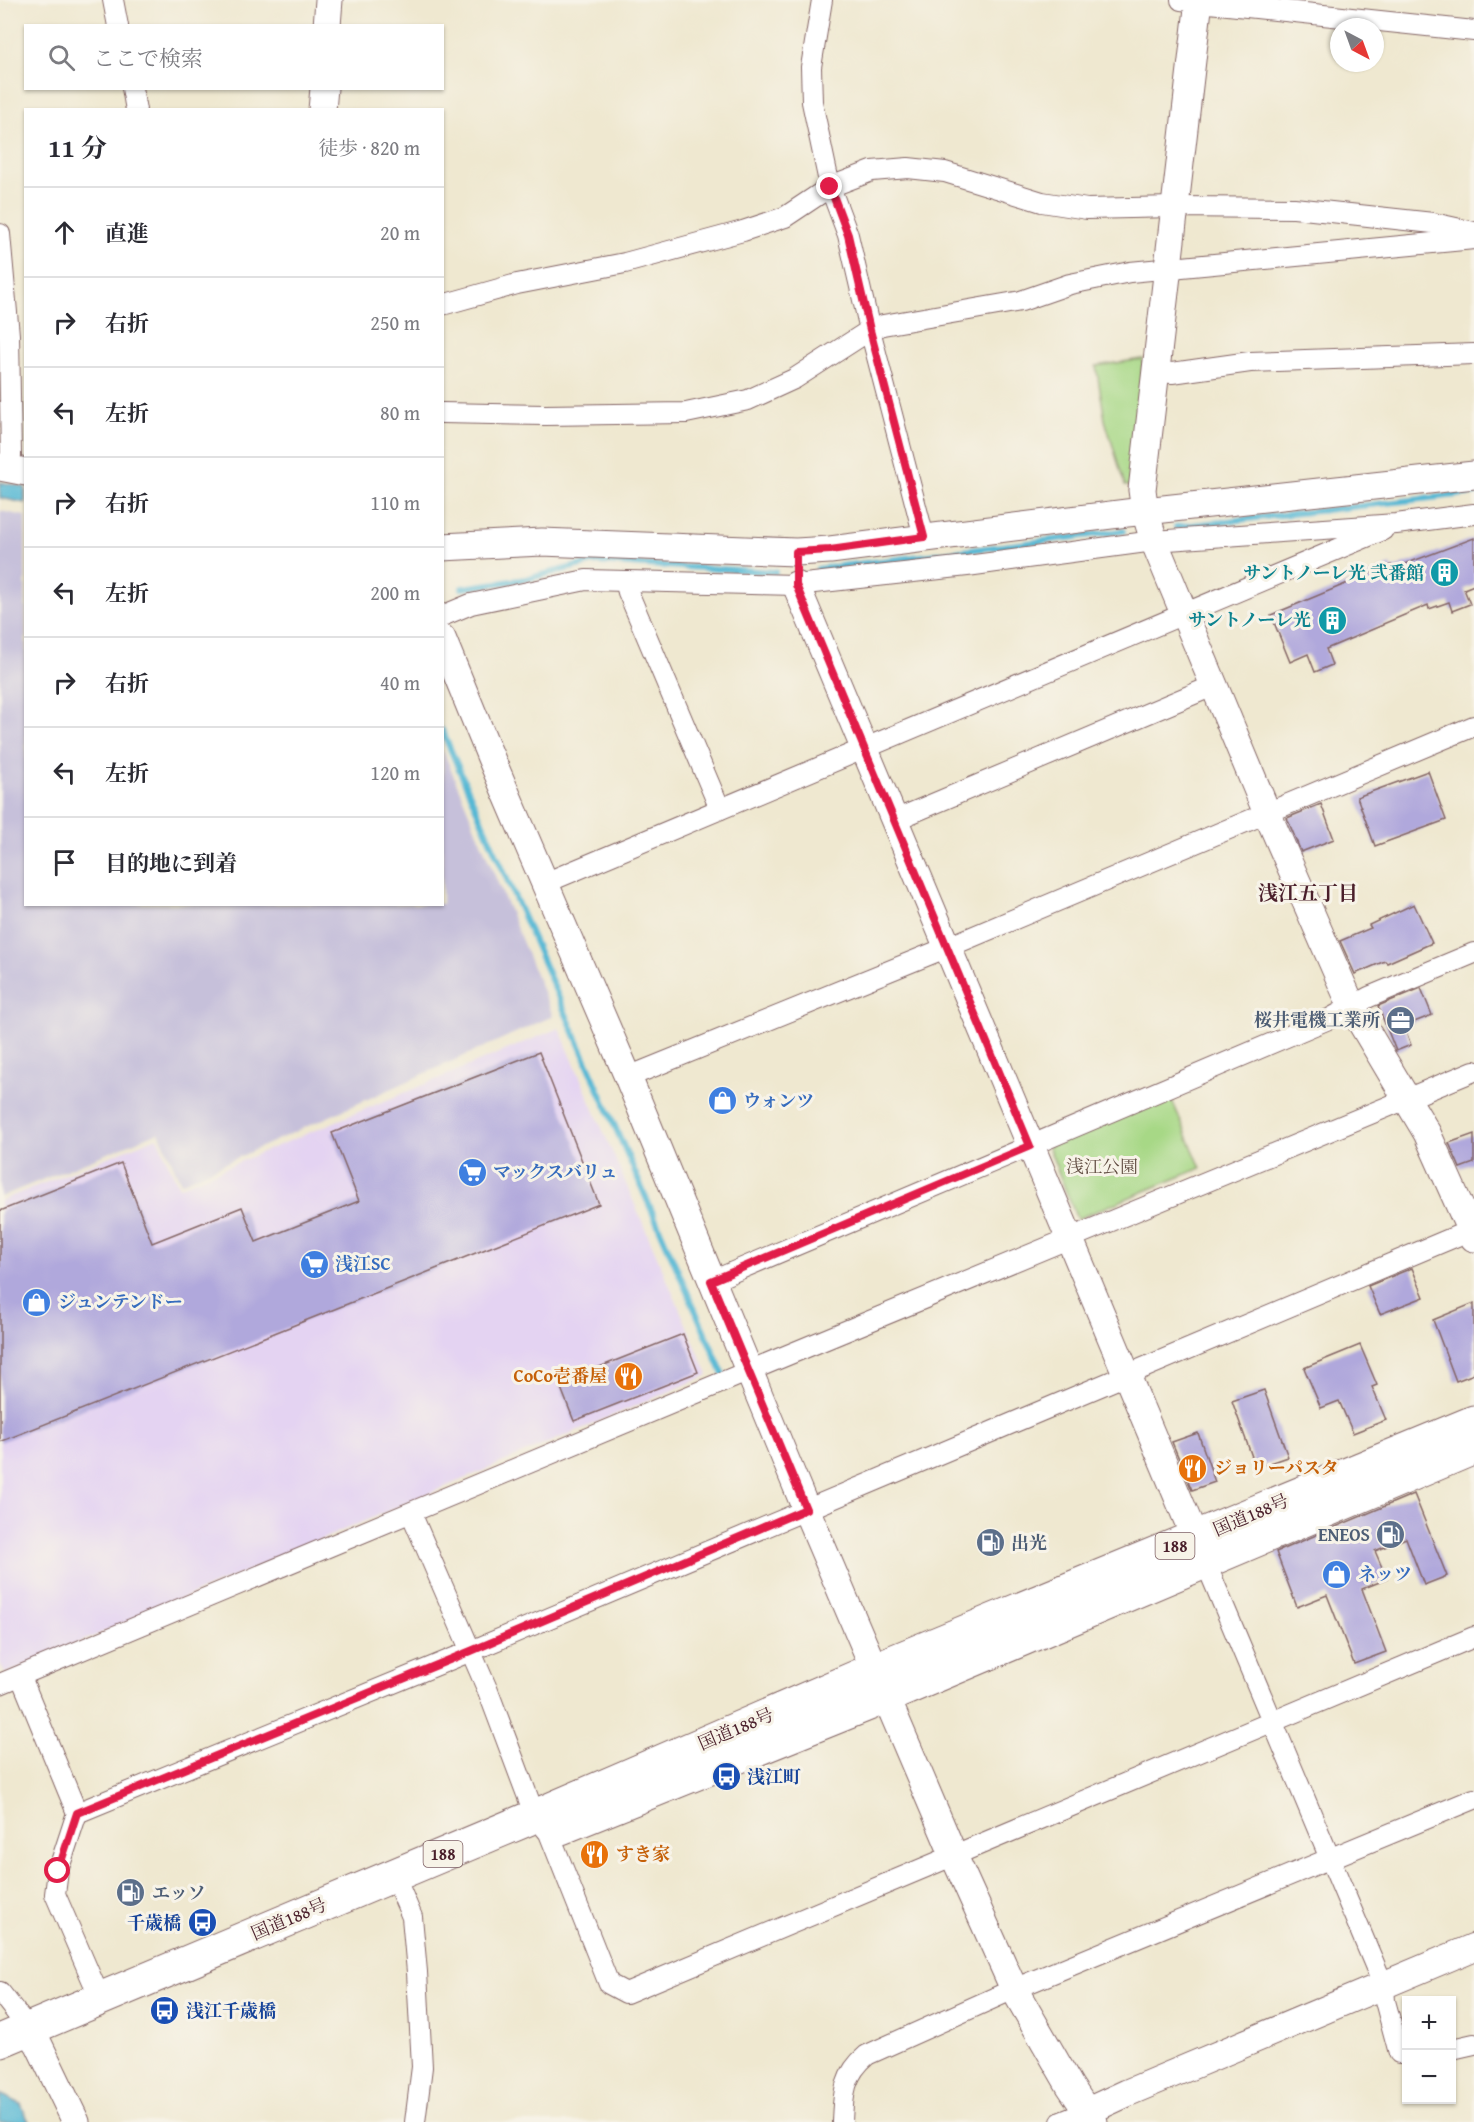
<!DOCTYPE html>
<html lang="ja">
<meta charset="utf-8">
<style>
body{margin:0;font-family:"Gentium Book Plus","Noto Serif JP",serif;background:#f2f2f3;color:#2b2b33}
.controls{position:absolute;right:18px;bottom:18px;display:grid;overflow:hidden;border-radius:0px;box-shadow:0 2px 4px #0004}
.controls button{width:54px;height:54px;display:grid;place-items:center;padding:0;border:0;border-bottom:2px solid #e1e1e2;background:#fff;color:#2b2b33;font:30px sans-serif}
.compass{position:absolute;left:1330px;top:18px;width:54px;height:54px;border-radius:50%;background:#fff;box-shadow:0 2px 4px #0004;rotate:139deg}
.stop{position:absolute;width:18px;height:18px;margin:-14px;border:4px solid #e11d48;border-radius:50%;background:#fff}
.stop.end{background:#e11d48;border-color:#fff;box-shadow:0 2px 6px #0008}
.list{margin:0;padding:0;list-style:none}
h2{display:flex;justify-content:space-between;align-items:center;height:78px;margin:0;padding:0 24px;font-size:26px}
h2 small{font-size:20px;font-weight:400;color:#7c7c81}
.list li{display:grid;grid-template-columns:39px 1fr auto;gap:18px;align-items:center;box-sizing:border-box;height:90px;padding:0 24px;border-top:2px solid #e1e1e2}
.list b{display:block;font-size:22px;white-space:nowrap}
.list em{font-size:20px;font-style:normal;color:#7c7c81}
.icon{flex:none;width:33px;height:33px;fill:none;stroke:currentColor;stroke-width:2;stroke-linecap:round;stroke-linejoin:round}
.map{position:relative;flex:none;width:1474px;height:2122px;overflow:hidden}
.search{position:absolute;background:#fff;box-shadow:0 2px 4px #0004;left:24px;top:24px;width:420px;height:66px;display:flex;align-items:center;gap:15px;box-sizing:border-box;padding:0 21px;border-radius:0px;color:#7c7c81;font-size:22px}
.panel{position:absolute;background:#fff;box-shadow:0 2px 4px #0004;left:24px;top:108px;width:420px;height:798px;border-radius:0px}
.map>svg:first-child{display:block}
.built{fill:#e4d3f2}
.industrial{fill:#c6c0da}
.green{fill:#a7d886;stroke:#787c58;stroke-width:1.5}
.water{fill:#55b8d4;stroke:#506c80;stroke-width:1.5}
.lines{fill:none;stroke-linecap:round;stroke-linejoin:round}
.stream{stroke:#55b8d4;stroke-width:6}
.building{fill:#b0a8dc}
.street-casing{stroke:#846565;stroke-width:22}
.secondary-casing{stroke:#846565;stroke-width:29}
.highway-casing{stroke:#846565;stroke-width:35}
.street{stroke:#fff;stroke-width:20}
.secondary{stroke:#fff;stroke-width:27}
.highway{stroke:#fff;stroke-width:33}
.route{stroke:#e11d48;stroke-width:8}
.labels{text-anchor:middle;stroke-width:6;stroke-linejoin:round;paint-order:stroke}
.shield{fill:#f7f3e8;stroke:#7e5f64;stroke-width:1.5}
.shield-label{font-size:16px;font-weight:bold;fill:#4a1f2b}
.culture-label{font-size:18px;font-weight:bold;fill:#0d838f;stroke:#f7f3e8;text-anchor:end}
.service-label{font-size:18px;font-weight:bold;fill:#4e5e75;stroke:#f7f3e8;text-anchor:end}
.shop-label{font-size:18px;font-weight:bold;fill:#366cbe;stroke:#f7f3e8;text-anchor:start}
.park-label{font-size:18px;fill:#614d42;stroke:#f7f3e8}
.food-label{font-size:18px;font-weight:bold;fill:#c56008;stroke:#f7f3e8;text-anchor:start}
.street-label{font-size:18px;fill:#4a1f2b;stroke:#f7f3e8}
.transit-label{font-size:18px;font-weight:bold;fill:#164399;stroke:#f7f3e8;text-anchor:start}
.neighbourhood-label{font-size:20px;font-weight:bold;fill:#4a1f2b;stroke:#f7f3e8}
</style>
<div class="map">
<svg width="1474" height="2122" viewBox="0 0 1474 2122">
<rect width="100%" height="100%" fill="#f7f3e8"/>
<filter id="ink" filterUnits="userSpaceOnUse"><feTurbulence type="fractalNoise" baseFrequency=".0167" numOctaves="2"/><feDisplacementMap in="SourceGraphic" scale="12" xChannelSelector="R" yChannelSelector="G"/><feConvolveMatrix kernelMatrix="1 2 1 2 8 2 1 2 1" color-interpolation-filters="sRGB"/></filter>
<filter id="wash" filterUnits="userSpaceOnUse"><feTurbulence type="fractalNoise" baseFrequency=".008" numOctaves="4" result="noise"/><feDisplacementMap in="SourceGraphic" scale="24" xChannelSelector="R" yChannelSelector="G"/><feGaussianBlur stdDeviation="1.35" result="paint"/><feColorMatrix in="noise" values="0 0 0 0 0 0 0 0 0 0 0 0 0 0 0 0 0 1.4 0 .05"/><feComposite in="paint" operator="in"/></filter>
<g filter="url(#wash)">
<rect width="100%" height="100%" fill="#efe8d0"/>
<path class="built" d="M559,1028l149,347 -703,299 -5,-11v-462l157,-64 22,50z"/>
<path class="industrial" d="M0,511l25,5 1,388h416l1,-154 110,266 -372,167 -22,-51 -159,65z"/>
<g class="green">
<path d="M1143,359l-12,127h-6l-20,-66 -9,-54z"/>
<path d="M1171,1098l30,70 -124,51 -29,-73z"/>
</g>
<g class="water">
<path d="M0,482l25,5v16l-25,-5z"/>
<path d="M0,2094l21,10 8,18h-29z"/>
</g>
<g class="lines">
<g class="stream">
<path d="M1176,527l298,-34"/>
<path d="M818,569l305,-38"/>
<path d="M462,588l64,-9 67,-17 182,10"/>
<path d="M442,730l281,644"/>
</g>
</g>
<g id="blocks">
<g class="building">
<path d="M1474,538v47l-10,4 6,15 -18,7 -3,-9 -20,7 -1,-4 -45,19v1l-57,24 6,16 -17,7 -7,-18 -18,8 -19,-47 120,-50 1,4z"/>
<path d="M1428,771l18,49 -71,26 -18,-49z"/>
<path d="M1321,804l13,35 -33,13 -14,-34z"/>
<path d="M1414,904l18,39 -45,20 -2,-2 -30,13 -15,-33 31,-13 -2,-3z"/>
<path d="M1421,988l11,27 -28,11 7,19 -15,6 -18,-45z"/>
<path d="M539,1052l60,152 -599,238v-231l121,-48 31,80 90,-36 14,35 103,-41 -27,-68z"/>
<path d="M1474,1134v29l-14,5 -11,-25z"/>
<path d="M1412,1268l12,29 -44,17 -12,-28z"/>
<path d="M1474,1303v71l-18,7 -23,-61z"/>
<path d="M683,1334l15,38 -124,49 -15,-38z"/>
<path d="M1360,1345l17,40 -5,2 14,33 -33,13 -14,-32 -18,7 -17,-40z"/>
<path d="M1264,1390l24,67 -32,11 -24,-67z"/>
<path d="M1198,1433l17,49 -23,8 -20,-48z"/>
<path d="M1414,1494l33,82 -23,9 -18,-47 -31,13 12,28 -25,10 24,63 -32,12 -27,-69 -30,12 -21,-55z"/>
</g>
</g>
</g>
<g filter="url(#ink)">
<use href="#blocks" fill-opacity="0" stroke="#846565" stroke-width="1.5"/>
<g class="lines">
<defs>
<g id="street">
<path d="M113,0l5,26"/>
<path d="M822,0l-11,67 1,35 18,85 18,48 22,95 54,207"/>
<path d="M1181,0l293,31"/>
<path d="M132,88l4,22"/>
<path d="M0,234l9,101 2,120 -3,13"/>
<path d="M442,305l75,-21 108,-21 118,-32 42,-14 45,-30 42,-16 36,-3 37,4 97,30 45,7 87,-2 120,1 139,15 41,9"/>
<path d="M1157,372l15,1 78,-11 224,-8"/>
<path d="M442,413l103,2 141,-2 62,-13 46,-21 76,-49 13,-5 138,-24 49,-17 60,-12 344,-33"/>
<path d="M625,581l3,11 92,217"/>
<path d="M442,616l29,-12 115,-24 210,5 171,-19 187,-25 242,-17 78,-10"/>
<path d="M895,820l320,-135"/>
<path d="M545,883l838,-353"/>
<path d="M628,1077l320,-130 526,-221"/>
<path d="M712,1281l619,-263 38,-21 105,-44"/>
<path d="M411,1513l77,178 47,125 14,17 60,151 17,9 848,-356"/>
<path d="M1202,1554l182,433 1,14 14,52 7,-1"/>
<path d="M21,1677l56,136 -19,58 -3,23 45,104"/>
<path d="M0,1684l749,-313 725,-300"/>
<path d="M77,1813l394,-162 1000,-421"/>
<path d="M394,1875l18,42 5,55 5,95 -7,55"/>
<path d="M0,1992l29,37"/>
<path d="M1452,2049l22,-5"/>
<path d="M842,2122c1,-28 2,-48 25,-67l147,-66 460,-190"/>
<path d="M1061,2122l25,-10"/>
</g>
<g id="secondary">
<path d="M1199,0l-57,490 3,21 9,30 113,272 85,194 75,126 47,105"/>
<path d="M327,26l2,-26"/>
<path d="M322,110l2,-22"/>
<path d="M0,467l26,5"/>
<path d="M442,547l100,-5 254,10 34,-2 297,-37 347,-38"/>
<path d="M796,585l399,953"/>
<path d="M442,638l49,120 137,319 178,432 148,347 60,133 56,97 24,36"/>
<path d="M29,2029l10,16 37,77"/>
<path d="M1086,2112l41,-19 347,-146"/>
</g>
<g id="highway">
<path d="M561,1828l325,-131 588,-249"/>
<path d="M0,2041l535,-225 340,-147 599,-247"/>
</g>
</defs>
<use href="#street" class="street-casing"/>
<use href="#secondary" class="secondary-casing"/>
<use href="#highway" class="highway-casing"/>
<use href="#street" class="street"/>
<use href="#secondary" class="secondary"/>
<use href="#highway" class="highway"/>
</g>
</g>
<g class="lines" filter="url(#ink)">
<path class="route" d="M58,1871l19,-58 394,-162 335,-142 -95,-228 319,-135 -234,-561v-33l34,-2 94,-13 -54,-207 -22,-95 -18,-48"/>
</g>
<defs>
<symbol id="building-disc" viewBox="-11 -11 22 22"><circle r="9.5" fill="#0f9aa8" stroke="#f7f3e8"/><path d="M-4-6H4V6H1V3H-1V6H-4ZM-2.5-4.3h1.7v1.8h-1.7ZM.8-4.3h1.7v1.8H.8ZM-2.5-1h1.7V.8h-1.7ZM.8-1h1.7V.8H.8Z" fill="#fff"/></symbol>
<symbol id="office-disc" viewBox="-11 -11 22 22"><circle r="9.5" fill="#5c6f8a" stroke="#f7f3e8"/><path d="M-6-3h4V-5.5h4V-3h4V5H-6ZM-1-4.5V-3h2v-1.5ZM-6 0V1H6V0Z" fill="#fff"/></symbol>
<symbol id="shop-disc" viewBox="-11 -11 22 22"><circle r="9.5" fill="#3f7fe0" stroke="#f7f3e8"/><path d="M-5-2.5h2.3a2.7 3.5 0 0 1 5.4 0H5L5.5 6h-11ZM-1.5-2.5h3a1.5 2.3 0 0 0-3 0Z" fill="#fff"/></symbol>
<symbol id="supermarket-disc" viewBox="-11 -11 22 22"><circle r="9.5" fill="#3f7fe0" stroke="#f7f3e8"/><path d="M-6-5.5h2.5l.6 2H6L4.5 2H-2.5L-4.4-4H-6ZM-1.5 3.2a1.3 1.3 0 1 0 .1 0ZM3 3.2a1.3 1.3 0 1 0 .1 0Z" fill="#fff"/></symbol>
<symbol id="restaurant-disc" viewBox="-11 -11 22 22"><circle r="9.5" fill="#e8710a" stroke="#f7f3e8"/><path d="M-5-6h1v4h1v-4h1v4h1v-4h1v5L-1.5 .5V6h-2V.5L-5-1ZM5-6V6H3V1.5H1.5Q1.5-4 5-6Z" fill="#fff"/></symbol>
<symbol id="fuel-disc" viewBox="-11 -11 22 22"><circle r="9.5" fill="#5c6f8a" stroke="#f7f3e8"/><path d="M-5.5-6h7V0h2V4h1.3V-2.5L3-4.5l.8-.8L6-3V5H2.5V1h-1V6h-7ZM-4.2-4.7v3.2H.2V-4.7Z" fill="#fff"/></symbol>
<symbol id="bus-disc" viewBox="-11 -11 22 22"><circle r="9.5" fill="#1a4fb4" stroke="#f7f3e8"/><path d="M-5-6H5V4H4V6H2V4H-2V6H-4V4H-5ZM-3.5-4V0h7V-4ZM-3.5 1.2v1.5H-2V1.2ZM2 1.2v1.5H3.5V1.2Z" fill="#fff"/></symbol>
</defs>
<g fill-rule="evenodd">
<use href="#building-disc" x="1428" y="556" width="33" height="33"/>
<use href="#building-disc" x="1316" y="604" width="33" height="33"/>
<use href="#office-disc" x="1384" y="1004" width="33" height="33"/>
<use href="#shop-disc" x="706" y="1084" width="33" height="33"/>
<use href="#supermarket-disc" x="456" y="1156" width="33" height="33"/>
<use href="#supermarket-disc" x="298" y="1248" width="33" height="33"/>
<use href="#shop-disc" x="20" y="1286" width="33" height="33"/>
<use href="#restaurant-disc" x="612" y="1360" width="33" height="33"/>
<use href="#restaurant-disc" x="1176" y="1452" width="33" height="33"/>
<use href="#fuel-disc" x="1374" y="1518" width="33" height="33"/>
<use href="#fuel-disc" x="974" y="1526" width="33" height="33"/>
<use href="#shop-disc" x="1320" y="1558" width="33" height="33"/>
<use href="#bus-disc" x="710" y="1760" width="33" height="33"/>
<use href="#restaurant-disc" x="578" y="1838" width="33" height="33"/>
<use href="#fuel-disc" x="114" y="1876" width="33" height="33"/>
<use href="#bus-disc" x="186" y="1906" width="33" height="33"/>
<use href="#bus-disc" x="148" y="1994" width="33" height="33"/>
</g>
<g class="labels">
<g class="shield">
<rect x="1155.5" y="1533" width="39" height="26" rx="4.5"/>
<rect x="423.5" y="1841" width="39" height="26" rx="4.5"/>
</g>
<g class="shield-label">
<text x="1175" y="1552">188</text>
<text x="443" y="1860">188</text>
</g>
<g class="culture-label">
<text x="1424" y="579">サントノーレ光 弐番館</text>
<text x="1311" y="626">サントノーレ光</text>
</g>
<g class="service-label">
<text x="1380" y="1026">桜井電機工業所</text>
<text x="1370" y="1541">ENEOS</text>
<text x="1011" y="1549" text-anchor="start">出光</text>
<text x="152" y="1899" text-anchor="start">エッソ</text>
</g>
<g class="shop-label">
<text x="743" y="1107">ウォンツ</text>
<text x="493" y="1178">マックスバリュ</text>
<text x="335" y="1270">浅江SC</text>
<text x="58" y="1308">ジュンテンドー</text>
<text x="1358" y="1580">ネッツ</text>
</g>
<g class="park-label">
<text x="1102" y="1173">浅江公園</text>
</g>
<g class="food-label">
<text x="607" y="1382" text-anchor="end">CoCo壱番屋</text>
<text x="1214" y="1474">ジョリーパスタ</text>
<text x="616" y="1860">すき家</text>
</g>
<g class="street-label">
<text transform="translate(1251 1515) rotate(-23)" y="6">国道188号</text>
<text transform="translate(736 1729) rotate(-23)" y="6">国道188号</text>
<text transform="translate(289 1919) rotate(-23)" y="6">国道188号</text>
</g>
<g class="transit-label">
<text x="747" y="1783">浅江町</text>
<text x="181" y="1929" text-anchor="end">千歳橋</text>
<text x="186" y="2017">浅江千歳橋</text>
</g>
<g class="neighbourhood-label">
<text x="1308" y="900">浅江五丁目</text>
</g>
</g>
</svg>
<div class="controls">
<button>+</button>
<button>−</button>
</div>
<svg class="compass" viewBox="-18 -18 36 36"><path d="M0-13l5 13h-10z" fill="#e53935"/><path d="M0 13l5-13h-10z" fill="#7c7c81"/></svg>
<div class="stop" style="left:58px;top:1871px"></div>
<div class="stop end" style="left:830px;top:187px"></div>
<div class="search"><svg class="icon" aria-label="search" viewBox="0 0 24 24"><circle cx="10" cy="10" r="6"/><path d="M15 15l6 6"/></svg>ここで検索</div>
<section class="panel">
<h2>11 分<small>徒歩 · 820 m</small></h2>
<ul class="list">
<li><svg class="icon" aria-label="ahead" viewBox="0 0 24 24"><path d="M12 20V5M6 11l6-6 6 6"/></svg><div><b>直進</b></div><em>20 m</em></li>
<li><svg class="icon" aria-label="right" viewBox="0 0 24 24"><path d="M7 20v-9h11M14 6l5 5-5 5"/></svg><div><b>右折</b></div><em>250 m</em></li>
<li><svg class="icon" aria-label="left" viewBox="0 0 24 24"><path d="M17 20v-9H6M10 6l-5 5 5 5"/></svg><div><b>左折</b></div><em>80 m</em></li>
<li><svg class="icon" aria-label="right" viewBox="0 0 24 24"><path d="M7 20v-9h11M14 6l5 5-5 5"/></svg><div><b>右折</b></div><em>110 m</em></li>
<li><svg class="icon" aria-label="left" viewBox="0 0 24 24"><path d="M17 20v-9H6M10 6l-5 5 5 5"/></svg><div><b>左折</b></div><em>200 m</em></li>
<li><svg class="icon" aria-label="right" viewBox="0 0 24 24"><path d="M7 20v-9h11M14 6l5 5-5 5"/></svg><div><b>右折</b></div><em>40 m</em></li>
<li><svg class="icon" aria-label="left" viewBox="0 0 24 24"><path d="M17 20v-9H6M10 6l-5 5 5 5"/></svg><div><b>左折</b></div><em>120 m</em></li>
<li><svg class="icon" aria-label="arrive" viewBox="0 0 24 24"><path d="M6 21V4h12l-3 4 3 4H6"/></svg><div><b>目的地に到着</b></div></li>
</ul>
</section>
</div>
